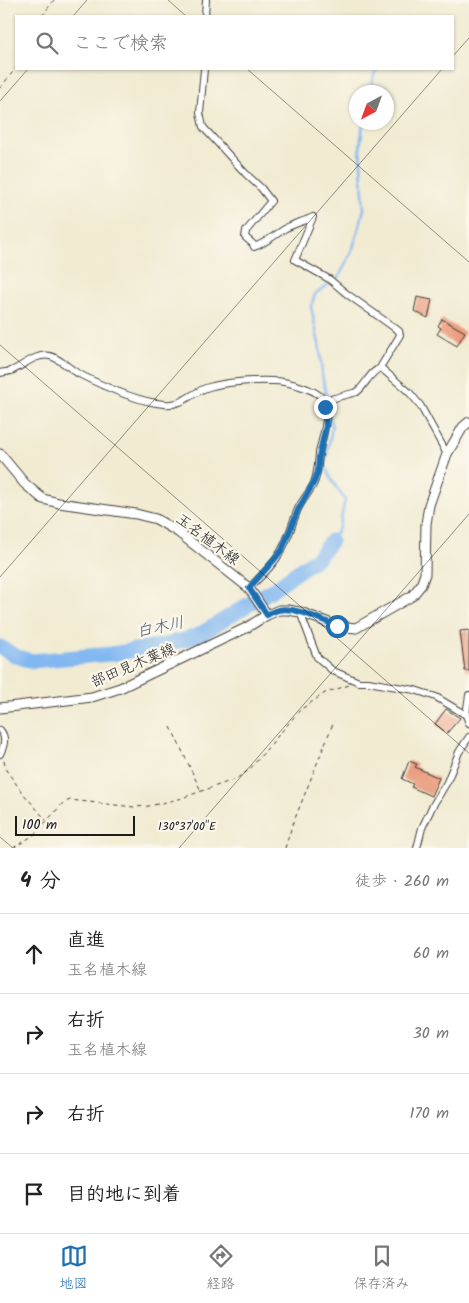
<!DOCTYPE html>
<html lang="ja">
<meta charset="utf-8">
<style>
body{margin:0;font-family:Kalam,"Klee One",sans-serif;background:#f2f2f2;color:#222}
.compass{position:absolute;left:349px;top:85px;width:45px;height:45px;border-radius:50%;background:#fff;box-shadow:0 1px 4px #0004;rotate:221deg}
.scale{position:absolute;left:15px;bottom:12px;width:120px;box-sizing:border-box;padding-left:5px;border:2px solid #1c1c1c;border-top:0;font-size:14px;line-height:18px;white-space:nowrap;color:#1c1c1c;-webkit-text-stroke:4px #fbf7ec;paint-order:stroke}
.stop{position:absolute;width:15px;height:15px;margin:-11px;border:4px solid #1f6fb2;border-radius:50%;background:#fff}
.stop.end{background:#1f6fb2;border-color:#fff;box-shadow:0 1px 5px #0008}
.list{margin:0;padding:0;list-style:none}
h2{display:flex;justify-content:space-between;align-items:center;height:65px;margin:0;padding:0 20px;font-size:21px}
h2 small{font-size:16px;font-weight:400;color:#767676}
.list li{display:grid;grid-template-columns:32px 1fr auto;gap:15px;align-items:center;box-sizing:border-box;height:80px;padding:0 20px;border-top:1px solid #e0e0e0}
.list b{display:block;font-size:19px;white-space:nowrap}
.list p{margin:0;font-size:16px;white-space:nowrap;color:#767676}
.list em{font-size:16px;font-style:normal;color:#767676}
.icon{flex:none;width:28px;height:28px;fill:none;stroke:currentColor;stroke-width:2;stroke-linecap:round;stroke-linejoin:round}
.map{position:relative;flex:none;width:469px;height:848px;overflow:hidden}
.search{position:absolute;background:#fff;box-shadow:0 1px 4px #0004;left:15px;right:15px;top:15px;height:55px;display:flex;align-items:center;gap:12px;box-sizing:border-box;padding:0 18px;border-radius:0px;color:#767676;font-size:19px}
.sheet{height:385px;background:#fff}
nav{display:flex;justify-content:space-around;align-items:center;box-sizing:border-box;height:70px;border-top:1px solid #e0e0e0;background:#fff;font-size:14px;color:#767676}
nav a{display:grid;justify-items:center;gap:2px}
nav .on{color:#1f6fb2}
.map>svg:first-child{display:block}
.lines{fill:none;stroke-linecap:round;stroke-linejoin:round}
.stream{stroke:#82b8f1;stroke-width:2.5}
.river{stroke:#82b8f1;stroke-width:15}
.building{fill:#eb9d80}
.minor-casing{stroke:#3c3b37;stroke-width:8}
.secondary-casing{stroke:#3c3b37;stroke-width:11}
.path{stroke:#3c3b37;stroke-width:1;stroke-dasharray:4 4;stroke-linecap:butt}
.minor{stroke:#fff;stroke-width:6}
.secondary{stroke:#fff;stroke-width:9}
.route{stroke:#1f6fb2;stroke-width:6}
.ticks{fill:none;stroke:#1c1c1c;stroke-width:1;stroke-opacity:0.45}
.labels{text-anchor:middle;stroke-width:4.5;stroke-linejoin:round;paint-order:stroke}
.street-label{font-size:15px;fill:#1c1c1c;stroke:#fbf7ec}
.water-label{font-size:16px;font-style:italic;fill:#455a71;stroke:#fbf7ec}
.ticks-label{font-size:12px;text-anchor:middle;fill:#1c1c1c;stroke:#fbf7ec;stroke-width:4.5;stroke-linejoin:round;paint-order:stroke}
</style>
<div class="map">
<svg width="469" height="848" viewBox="0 0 469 848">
<rect width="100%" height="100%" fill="#fbf7ec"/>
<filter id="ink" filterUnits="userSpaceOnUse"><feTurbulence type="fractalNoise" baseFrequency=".02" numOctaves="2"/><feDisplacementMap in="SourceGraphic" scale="10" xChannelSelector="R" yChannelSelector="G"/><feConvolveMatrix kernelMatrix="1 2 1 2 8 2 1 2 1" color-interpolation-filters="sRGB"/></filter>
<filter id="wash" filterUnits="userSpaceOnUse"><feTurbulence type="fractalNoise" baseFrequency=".0096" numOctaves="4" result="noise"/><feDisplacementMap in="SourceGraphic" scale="20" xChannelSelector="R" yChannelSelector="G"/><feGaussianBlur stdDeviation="1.12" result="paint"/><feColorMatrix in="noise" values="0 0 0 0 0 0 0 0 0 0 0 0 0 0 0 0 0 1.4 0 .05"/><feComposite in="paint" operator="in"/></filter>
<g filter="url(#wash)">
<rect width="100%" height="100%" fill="#f1ebd2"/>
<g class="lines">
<g class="stream">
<path d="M370,92l4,-17 3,-6"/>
<path d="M327,399l-5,-24 -2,-26 -9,-42 4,-13 24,-17 13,-26 5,-16 7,-26 -4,-60 3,-27"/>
<path d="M329,409l3,18 -7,39 6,13 14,21 -6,28 -8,13"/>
</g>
<path class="river" d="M0,647l16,9 15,5 80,-7 60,-10 6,-3h4l18,-6 73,-45 46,-33 13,-16"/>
</g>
<g id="blocks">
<g class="building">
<path d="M417,297l15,3 -4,18 -14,-7z"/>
<path d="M442,319l23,13 -8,14 -20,-12 4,-6 -3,-2z"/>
<path d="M469,630v41h-4l-5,-40z"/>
<path d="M446,709l14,9 -13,15 -12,-9z"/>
<path d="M409,761l8,3 -2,3 24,11 -8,18 -20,-9 2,-3 -11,-5z"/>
</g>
</g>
</g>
<g filter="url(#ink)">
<use href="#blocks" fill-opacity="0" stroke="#3c3b37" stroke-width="1"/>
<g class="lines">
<defs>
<g id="minor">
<path d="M205,16l1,-16"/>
<path d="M204,69l-4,44 3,14 43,47 15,14 10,13 -25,30 -1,6 8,7 1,3c12,-4 21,-12 32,-19 7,-4 19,-7 27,-11l-18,43 34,19 18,15 52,37 1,4 -19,31v2l28,24 11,13 27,49"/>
<path d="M0,373c4,-1 8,-1 11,-2 12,-5 25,-18 39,-15 9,2 20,13 29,18 22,11 60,28 85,30 20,2 27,-12 45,-17 17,-5 45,-7 64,-6 12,0 46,8 51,20 6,16 -2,37 -5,52 -1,11 -1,20 -5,30 -4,9 -12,17 -16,26 -6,14 -9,29 -17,42 -7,14 -21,26 -32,37"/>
<path d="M323,401l34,-9c9,-7 13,-21 24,-24"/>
<path d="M300,612l17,45 16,14 26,11h9l47,8 21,7 30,18"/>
<path d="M469,695l-3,20 3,8"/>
<path d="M0,730c7,8 4,16 0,24"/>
<path d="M417,848l5,-20 10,-21 15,-25 12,-30 10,-15"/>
</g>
<g id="secondary">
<path d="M0,454l25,30 18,15 16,4 77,11 20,5 22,13 71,56 18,27"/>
<path d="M0,708l92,-11 28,-9 126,-60 21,-13 12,-5h9l12,2 37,14 19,2 56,-32 9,-11 4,-11 1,-50 3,-19 18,-51 16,-27 6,-5"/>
</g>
</defs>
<use href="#minor" class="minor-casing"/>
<use href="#secondary" class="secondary-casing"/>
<g class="path">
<path d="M42,16l12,-16"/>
<path d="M0,88l16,-20"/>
<path d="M171,727l30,64"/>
<path d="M4,761l2,9 16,22 24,28"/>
<path d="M13,848l21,-13 29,-32 7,-3 64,7 15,-1 30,-7 57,-20 13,-9 51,-60 25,-17 24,-8"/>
<path d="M285,848l7,-22 42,-105"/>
</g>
<use href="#minor" class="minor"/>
<use href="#secondary" class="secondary"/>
</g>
</g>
<g class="lines" filter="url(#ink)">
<path class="route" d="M325,407l1,19 -7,31 -1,14 -4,11 -16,28 -16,40 -8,10 -25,28 18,27c3,-2 7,-4 11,-5 18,-4 42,10 59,16"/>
</g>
<path class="ticks" d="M168,0l18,16M73,16l14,-16M453,56l16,-18M247,69l222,193M0,101l28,-32M0,345l469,408M0,577l442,-508M0,837l13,11M179,848l290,-334"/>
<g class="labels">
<g class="street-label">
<text transform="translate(208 539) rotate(37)" y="5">玉名植木線</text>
<text transform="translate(133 665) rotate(-23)" y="5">部田見木葉線</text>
</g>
<g class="water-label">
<text transform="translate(160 626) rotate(-12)" y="6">白木川</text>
</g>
</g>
<g class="ticks-label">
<text x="187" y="830">130°37'00"E</text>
</g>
</svg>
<svg class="compass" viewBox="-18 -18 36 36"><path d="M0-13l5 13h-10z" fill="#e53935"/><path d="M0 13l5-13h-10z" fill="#767676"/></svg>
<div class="scale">100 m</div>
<div class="stop" style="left:337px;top:626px"></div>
<div class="stop end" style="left:325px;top:407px"></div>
<div class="search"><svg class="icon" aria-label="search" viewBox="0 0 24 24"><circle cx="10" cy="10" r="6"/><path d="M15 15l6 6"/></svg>ここで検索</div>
</div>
<section class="sheet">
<h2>4 分<small>徒歩 · 260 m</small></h2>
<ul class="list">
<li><svg class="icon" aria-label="ahead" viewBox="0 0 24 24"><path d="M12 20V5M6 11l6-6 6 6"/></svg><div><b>直進</b><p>玉名植木線</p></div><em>60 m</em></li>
<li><svg class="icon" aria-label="right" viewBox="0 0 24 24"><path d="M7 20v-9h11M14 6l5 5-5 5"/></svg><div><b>右折</b><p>玉名植木線</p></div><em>30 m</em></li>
<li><svg class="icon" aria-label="right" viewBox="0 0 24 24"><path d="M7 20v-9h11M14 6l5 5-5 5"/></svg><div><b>右折</b></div><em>170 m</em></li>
<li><svg class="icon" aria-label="arrive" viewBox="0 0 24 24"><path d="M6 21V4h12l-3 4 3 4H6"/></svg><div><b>目的地に到着</b></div></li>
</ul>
</section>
<nav>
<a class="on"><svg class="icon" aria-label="map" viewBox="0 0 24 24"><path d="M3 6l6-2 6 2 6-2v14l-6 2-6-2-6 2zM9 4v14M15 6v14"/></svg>地図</a>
<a><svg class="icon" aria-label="directions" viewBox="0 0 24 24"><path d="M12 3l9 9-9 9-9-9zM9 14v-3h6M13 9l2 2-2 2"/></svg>経路</a>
<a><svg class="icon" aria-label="saved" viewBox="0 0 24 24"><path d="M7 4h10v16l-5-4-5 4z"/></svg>保存済み</a>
</nav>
